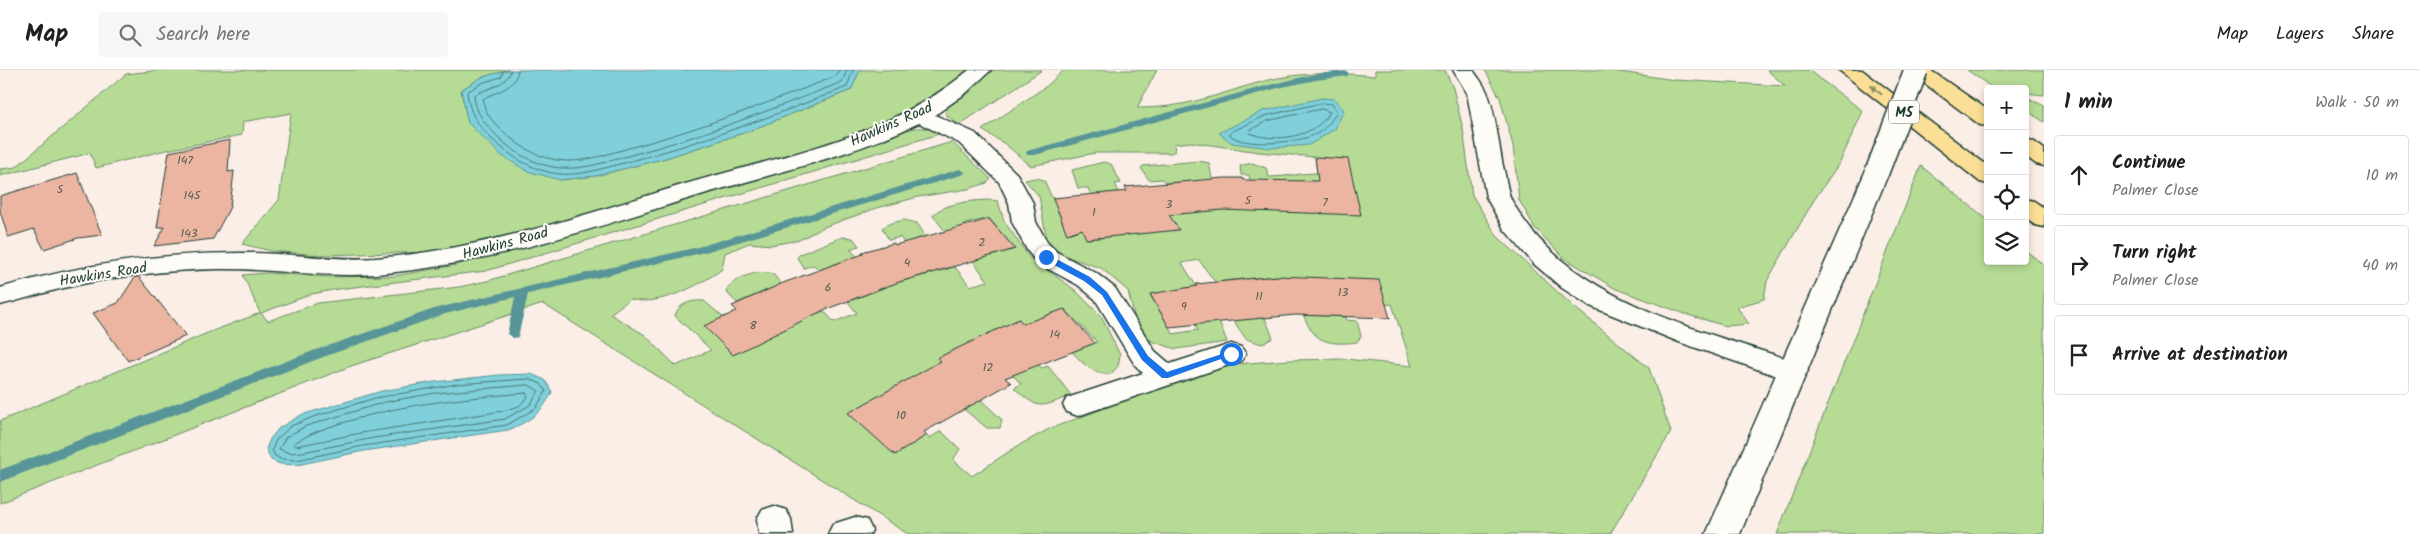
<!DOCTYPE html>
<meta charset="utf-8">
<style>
body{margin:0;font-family:Kalam,sans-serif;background:#f6f6f6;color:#202124}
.controls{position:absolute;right:15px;top:15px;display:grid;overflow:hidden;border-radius:5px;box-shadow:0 2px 8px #0003}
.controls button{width:45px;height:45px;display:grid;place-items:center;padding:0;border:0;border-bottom:1px solid #e0e0e0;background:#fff;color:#202124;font:25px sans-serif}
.stop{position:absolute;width:15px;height:15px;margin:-11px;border:4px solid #1a73e8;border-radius:50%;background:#fff}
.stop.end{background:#1a73e8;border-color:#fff;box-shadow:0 1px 5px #0008}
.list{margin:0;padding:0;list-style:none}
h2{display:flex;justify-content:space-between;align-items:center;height:65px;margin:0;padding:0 20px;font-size:21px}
h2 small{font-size:16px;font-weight:400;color:#757577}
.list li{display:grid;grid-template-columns:32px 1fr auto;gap:15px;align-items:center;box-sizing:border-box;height:80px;margin:0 10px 10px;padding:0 10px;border:1px solid #e0e0e0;border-radius:5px}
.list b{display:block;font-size:19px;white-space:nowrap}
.list p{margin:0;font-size:16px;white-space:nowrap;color:#757577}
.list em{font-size:16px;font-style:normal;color:#757577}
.icon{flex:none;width:28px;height:28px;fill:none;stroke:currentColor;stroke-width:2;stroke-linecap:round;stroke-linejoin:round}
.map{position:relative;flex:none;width:2044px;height:464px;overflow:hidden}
header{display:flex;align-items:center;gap:30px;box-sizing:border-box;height:70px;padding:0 25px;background:#fff;border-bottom:1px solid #e0e0e0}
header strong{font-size:24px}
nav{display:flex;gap:28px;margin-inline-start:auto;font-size:18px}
.search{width:350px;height:45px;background:#f6f6f6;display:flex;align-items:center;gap:12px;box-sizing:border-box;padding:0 18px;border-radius:5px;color:#757577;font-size:19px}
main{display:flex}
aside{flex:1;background:#fff}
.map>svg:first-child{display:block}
.green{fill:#b6db95;stroke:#6a8c64}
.water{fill:#80d0db;stroke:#599598}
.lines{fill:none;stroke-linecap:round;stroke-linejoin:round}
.shore{stroke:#467877;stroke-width:1}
.stream{fill:#599598;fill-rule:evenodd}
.building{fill:#ecb5a2;stroke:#1f3d34}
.street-casing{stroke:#1f3d34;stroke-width:3}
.secondary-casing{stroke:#1f3d34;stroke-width:3}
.highway-casing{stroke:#1f3d34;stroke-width:3}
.street{fill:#fdfcf7;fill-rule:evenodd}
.secondary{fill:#fdfcf7;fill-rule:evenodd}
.highway{fill:#fbdf96;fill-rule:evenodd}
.secondary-bridge-casing{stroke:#1f3d34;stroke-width:26;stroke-linecap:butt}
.secondary-bridge{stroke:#fdfcf7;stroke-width:23}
.oneway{fill:#8d8e65}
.route{fill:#1a73e8}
.labels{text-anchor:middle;stroke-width:4;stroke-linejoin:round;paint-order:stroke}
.number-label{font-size:12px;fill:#525b50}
.shield{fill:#fdfcf7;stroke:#62766e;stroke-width:1}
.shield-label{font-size:14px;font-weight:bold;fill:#1f3d34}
.street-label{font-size:15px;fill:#1f3d34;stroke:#fdfcf7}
</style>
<header>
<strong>Map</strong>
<div class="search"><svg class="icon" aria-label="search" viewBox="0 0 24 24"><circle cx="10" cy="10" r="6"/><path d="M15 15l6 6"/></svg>Search here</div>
<nav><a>Map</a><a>Layers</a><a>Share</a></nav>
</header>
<main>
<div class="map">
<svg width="2044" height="464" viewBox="0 0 2044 464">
<rect width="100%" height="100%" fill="#faeee6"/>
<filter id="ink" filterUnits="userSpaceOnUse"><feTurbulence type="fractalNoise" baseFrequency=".02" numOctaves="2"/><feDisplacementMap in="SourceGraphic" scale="10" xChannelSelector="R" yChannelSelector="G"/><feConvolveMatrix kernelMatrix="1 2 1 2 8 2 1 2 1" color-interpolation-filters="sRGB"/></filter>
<g filter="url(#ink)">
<g class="green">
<path d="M161,0h348l-27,7 -21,13 7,33 93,57 34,-4 71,-18 83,-27 102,-41 9,-20h109c-45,35 -94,59 -148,77l-286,82 -104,23 -110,3 -50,-4 -29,-7 37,-44 12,-87 -48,9 -1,13 -80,16 -66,17 -6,-15 -90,23v-7l16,-2 110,-93z"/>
<path d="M988,0h54l-83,55 -14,-11 3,-8 21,-13z"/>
<path d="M1064,0h93l-20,38c48,0 75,-12 120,-25 39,-11 78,-11 118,-7v-6h70l8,18 10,41 9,66 25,41 77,71 75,61 22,64 -61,102h-702l-365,-230 -192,62 -351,137v-82l210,-89 50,-19 -17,-38 24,-2 61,4 66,-1 62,-11 191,-53 44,-18 190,-53c17,-8 41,-21 58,-7l-453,137 -148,18 -26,5 -51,19 7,8 50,-18 141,-16 28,-6 465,-139 39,37 -4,4 -19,6 -50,8 -41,11 -53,19 -25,13 -28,5 -22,-2 -24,10 -3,16c-21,16 -66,39 -92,30l-20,15 35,21 31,31 35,-16 -36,-34c3,-13 18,-16 29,-15l20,17 9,36 66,-32 -34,-31 -28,12 -11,-11c2,-13 37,-25 48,-17l33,42 17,-6 10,11 23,-9 -9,-11 27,-11 -28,-31 -28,10 -5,-5 -10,3 -7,-10 3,-4 42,-17 11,1 6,8 -9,3 35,37 70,-19 15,19 18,-5 -15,-20 42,-12 -26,-31 -24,6 5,6 -21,6 -16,-20c6,-13 52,-18 65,-15l6,20 25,36 46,33 26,26 19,39 -2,11 -7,8c-19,0 -26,-9 -39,-22l25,-10 -32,-33 -127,49 64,62 -2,8h-13l-68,-55 -24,82 32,-20 3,3 11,-7 19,18 -7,11 19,16 44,-29 33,-18 141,-53 44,-12 56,-4 56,-1 66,7 -20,-62 -83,11 37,2v3l11,1 4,15 -4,6c-31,4 -45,-1 -55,-31l-5,1 -20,-36 -54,5 42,37 8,20 -11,6 -16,-5 -9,-13 -22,-44 -16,-22 -17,3 15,24 -47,8 23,39 25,-4 -4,-7 24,-5 9,24 -51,7 -25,-8 -16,-22 -7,-28 -27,-23 -37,-12 -17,-14 -8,-46 -14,-16 10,-2 9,2 22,50 16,-2 5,11 22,-2 14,-38 86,12 -18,-30 -26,2 -3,-4 -13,1 -8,-12 2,-2 56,-5 10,2 9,46 32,-29 -1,-5h-8l-1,-9 12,-3 14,5 3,9c17,0 32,-4 48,-4l-2,-16 -56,-5 -69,-10 -16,2 1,7 -4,2h-76l-64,13 -26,-22 -23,-14 66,-45z"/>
<path d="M1485,0h121l69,10 110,6 -18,-16h41l55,41 -23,51 -26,38 -47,81 -3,18 -27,8 12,17 -23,2 -38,-11 -72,-26 -52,-31 -29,-30 -16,-28 -6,-54 -13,-48z"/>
<path d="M1967,0h77v25l-19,-2v-4h-31z"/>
<path d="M2025,26l19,10v16l-19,-13z"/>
<path d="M1104,92l7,2 10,19 -6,1 4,8 -28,3 -3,-7h-10l-6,-18z"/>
<path d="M1921,96l67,54v41h37v-11l19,15v269h-267z"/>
<path d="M904,150l13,3 9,14 -22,6 -4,-6 -11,3 -7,-12 9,-5z"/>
<path d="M1036,293l6,5 6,-2 23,29c-31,13 -31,16 -57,-7l7,-4 -8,-9z"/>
</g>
<g class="water">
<path d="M509,0h351l-9,20 -102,41 -83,27 -71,18 -35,4 -33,-9 -26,-16 -33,-32 -7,-33 21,-13z"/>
<path d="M1322,28l12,1 10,11 -9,19 -26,16 -39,3 -38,-5 -13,-10 44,-22z"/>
<path d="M531,304l14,6 7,12c-10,21 -22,29 -44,38l-144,21 -67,14 -17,-1 -9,-4 -5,-11 4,-10 9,-11 22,-13 81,-24 52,-9 65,-7z"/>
</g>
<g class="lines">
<g class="shore">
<path d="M504,0l-3,7 -17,5 -17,10c2,21 11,34 26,48 19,18 41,31 67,34 22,2 43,-6 64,-11 76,-20 149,-47 223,-76l6,-17"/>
<path d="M511,0c-4,16 -24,18 -37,25 1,18 11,29 24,42 16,16 39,29 63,31 23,2 48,-7 70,-13 72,-19 142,-46 211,-73l5,-12"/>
<path d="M518,0c-3,20 -20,20 -35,29 1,15 11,24 22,34 17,16 40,28 64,28 20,0 41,-8 60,-13 71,-19 139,-45 207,-72l3,-6"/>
<path d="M1322,33l10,1 5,8c-6,9 -11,17 -21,22 -16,9 -73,14 -86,1l1,-3 34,-16z"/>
<path d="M1322,39l8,3c-15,26 -55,31 -81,21l1,-3 17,-9z"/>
<path d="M530,309l11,5 5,7 -10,17 -29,17 -144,21 -66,14 -16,-1 -6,-3 -3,-6 4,-10 15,-14 22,-9 62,-19 82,-14z"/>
<path d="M529,315l10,6 -9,14 -25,14 -131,19 -71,14 -14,1 -10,-4 7,-12 20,-11 79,-24 50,-9z"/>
<path d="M526,323l2,4 -9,9 -16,5 -142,22 -65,13 -3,-2c18,-12 36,-17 56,-23 58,-18 117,-23 177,-28z"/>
</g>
<g class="stream">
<path d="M1345,1l3,1v4l-32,4 -38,8 -243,67h-8l-1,-2 1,-2 246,-67 43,-10z"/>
<path d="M960,99l5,3 -1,2 -259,78 -177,42 -10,43 -5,1 -6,-4 8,-37 -70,17 -122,43 -323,125v-12l313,-119 124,-43 261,-61z"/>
</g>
</g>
<g class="building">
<path d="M230,70l-2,32 6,-1 -4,36 -17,32 -59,7 11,-19 -8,1 12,-76z"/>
<path d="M1315,87l33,2 13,56 -139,-5 -53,5 10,15 -93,9 -4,-10 -15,5 -14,-36 74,-7 -2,-4 99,-9h18l1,2 75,1z"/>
<path d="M77,103l25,62 -24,3 -34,11 -10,-20 -26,8 -8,-26v-15z"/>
<path d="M989,149l26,30 -116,33 -75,28 -91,45 -29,-29 33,-15 -5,-5 51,-23 80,-29 -1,-2 32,-9 1,2z"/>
<path d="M1277,206l102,4 11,38 -95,-3 -126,12 -19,-33 47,-8 -1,-2z"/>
<path d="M135,207h4l47,59 -58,25 -35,-48 25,-10z"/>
<path d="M1064,239l31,34 -90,35 6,5 -87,49 3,3 -32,20 -47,-42 93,-52 -4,-3 82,-39 4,5z"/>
</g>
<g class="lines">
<defs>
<g id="street">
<path d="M969,0h22l-25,23 -31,22 40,18 42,41 16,29 3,19 11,20 8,9 41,22 19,15 40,63 15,13 61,-20 10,3 5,7 -5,7 -152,51 -11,4 -11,-4 -4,-7 4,-7 76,-25 -8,-8 -40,-66 -17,-14 -41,-22 -10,-13 -15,-28 -3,-19 -10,-21 -40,-39 -40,-20c-67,33 -141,49 -212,70 -108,33 -217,72 -331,81 -52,4 -104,-6 -157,-5 -52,1 -104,7 -155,19 -22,5 -43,12 -64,17v-17c82,-24 165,-36 250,-35 42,0 84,8 126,5 106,-8 208,-43 309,-74 98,-29 204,-46 284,-114z"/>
<path d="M1453,0h20c5,7 11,15 14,22 8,18 12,54 16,74 3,11 4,24 8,33 52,101 193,132 292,165l5,7 -5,7 -10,3 -10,-3 -104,-36 -89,-36 -28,-18 -28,-24 -30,-35 -18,-32 -19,-104z"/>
<path d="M774,436l12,4 5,9 2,15h-34l-2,-15 5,-9z"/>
<path d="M855,447l12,3 5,10 -2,4h-42l5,-10z"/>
</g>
<path id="secondary" d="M1877,95l8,2 4,5 -149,362h-34l159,-362 4,-5z"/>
<g id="highway">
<path d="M1839,0h23l126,96v18l-8,-2z"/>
<path d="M1907,0h23l58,40v16l-8,-1z"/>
<path d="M2025,69l8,2 11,8v17l-8,-2 -11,-8z"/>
<path d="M2025,129l9,2 10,7v19l-9,-2 -10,-7z"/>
</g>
</defs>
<use href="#street" class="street-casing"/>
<use href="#secondary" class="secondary-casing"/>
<use href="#highway" class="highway-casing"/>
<use href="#street" class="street"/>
<use href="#secondary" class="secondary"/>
<use href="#highway" class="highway"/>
<defs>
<path id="secondary-bridge" d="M1877,102l39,-102"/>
</defs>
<use href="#secondary-bridge" class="secondary-bridge-casing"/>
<use href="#secondary-bridge" class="secondary-bridge"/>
</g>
<defs><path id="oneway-solid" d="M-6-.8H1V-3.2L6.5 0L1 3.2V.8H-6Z" transform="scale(1.25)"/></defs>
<use class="oneway" href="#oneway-solid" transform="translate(1876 20) rotate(-142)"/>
</g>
<path class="route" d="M1043,185h6l41,22 17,15 41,64 19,16 64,-21 4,3 -67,24h-6l-20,-18 -40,-65 -18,-14 -41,-22z"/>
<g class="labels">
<g class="number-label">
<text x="185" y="94">147</text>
<text x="60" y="123">5</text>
<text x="192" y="129">145</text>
<text x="1248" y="134">5</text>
<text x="1325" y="136">7</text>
<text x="1169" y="138">3</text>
<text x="1094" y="146">1</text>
<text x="189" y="167">143</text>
<text x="982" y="176">2</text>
<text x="907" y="196">4</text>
<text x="828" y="221">6</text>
<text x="1343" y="226">13</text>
<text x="1259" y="230">11</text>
<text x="1184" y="240">9</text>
<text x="753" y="259">8</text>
<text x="1055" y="268">14</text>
<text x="988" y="301">12</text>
<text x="901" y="349">10</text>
</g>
<rect class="shield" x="1889" y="30.5" width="30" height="23" rx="4"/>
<g class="shield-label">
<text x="1904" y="47">M5</text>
</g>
<g class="street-label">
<text transform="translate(891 54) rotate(-24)" y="5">Hawkins Road</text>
<text transform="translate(505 173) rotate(-15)" y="5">Hawkins Road</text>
<text transform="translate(103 204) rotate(-9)" y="5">Hawkins Road</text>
</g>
</g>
</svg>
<div class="controls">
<button>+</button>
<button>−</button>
<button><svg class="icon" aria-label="locate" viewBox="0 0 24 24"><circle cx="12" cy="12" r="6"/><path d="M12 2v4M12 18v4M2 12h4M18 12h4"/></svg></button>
<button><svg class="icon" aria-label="layers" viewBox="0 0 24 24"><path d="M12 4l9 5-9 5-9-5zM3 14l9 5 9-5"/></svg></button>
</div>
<div class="stop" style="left:1231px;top:284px"></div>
<div class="stop end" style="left:1046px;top:187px"></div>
</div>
<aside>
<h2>1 min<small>Walk · 50 m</small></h2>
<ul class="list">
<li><svg class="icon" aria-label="ahead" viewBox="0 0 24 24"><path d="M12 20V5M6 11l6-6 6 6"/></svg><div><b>Continue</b><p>Palmer Close</p></div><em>10 m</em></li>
<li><svg class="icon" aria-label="right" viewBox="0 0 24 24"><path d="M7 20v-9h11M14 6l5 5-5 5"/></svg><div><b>Turn right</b><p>Palmer Close</p></div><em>40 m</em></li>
<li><svg class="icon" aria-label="arrive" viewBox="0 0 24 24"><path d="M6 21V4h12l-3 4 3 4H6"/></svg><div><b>Arrive at destination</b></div></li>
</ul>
</aside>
</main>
